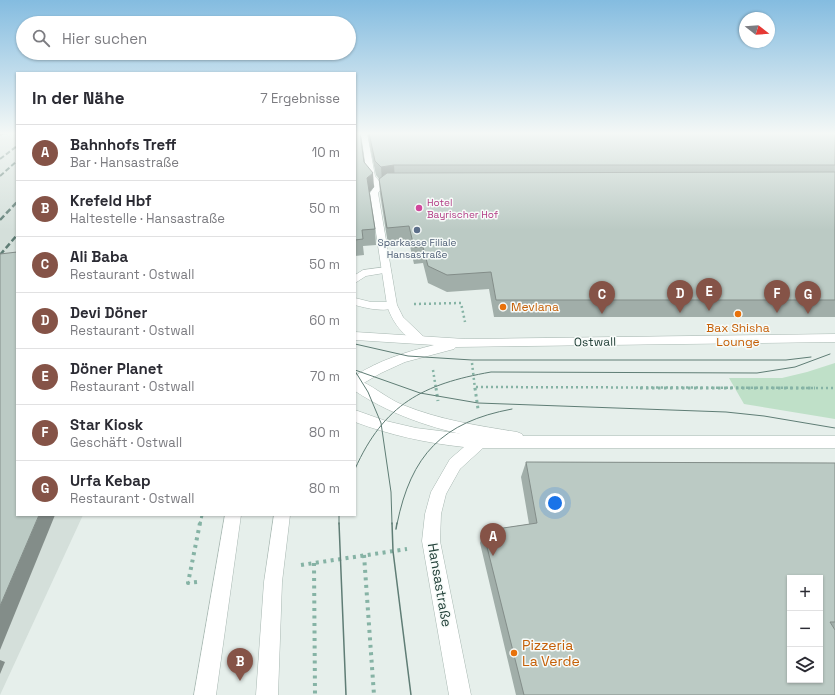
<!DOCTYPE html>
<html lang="de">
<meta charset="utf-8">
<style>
body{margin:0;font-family:"Space Grotesk",sans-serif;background:#f2f2f3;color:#2b2b33}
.controls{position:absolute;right:12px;bottom:12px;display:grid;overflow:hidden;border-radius:0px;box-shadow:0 1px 3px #0004}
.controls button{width:36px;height:36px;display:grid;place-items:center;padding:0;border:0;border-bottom:1px solid #e1e1e2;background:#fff;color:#2b2b33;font:20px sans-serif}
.compass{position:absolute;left:739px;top:12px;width:36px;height:36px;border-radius:50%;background:#fff;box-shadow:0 1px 3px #0004;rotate:107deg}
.you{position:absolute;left:555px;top:503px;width:14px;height:14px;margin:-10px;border:3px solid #fff;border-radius:50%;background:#1a73e8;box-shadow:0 0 0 6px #1a73e833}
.badge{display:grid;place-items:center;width:26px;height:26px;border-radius:50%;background:#855347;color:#fff;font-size:13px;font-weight:700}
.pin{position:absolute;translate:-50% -33px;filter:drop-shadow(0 1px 2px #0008)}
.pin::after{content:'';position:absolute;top:21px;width:14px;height:12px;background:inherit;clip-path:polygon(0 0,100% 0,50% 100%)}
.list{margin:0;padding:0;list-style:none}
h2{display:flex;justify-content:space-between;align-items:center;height:52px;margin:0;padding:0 16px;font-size:17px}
h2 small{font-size:13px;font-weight:400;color:#7c7c81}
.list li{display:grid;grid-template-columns:26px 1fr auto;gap:12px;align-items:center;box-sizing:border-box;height:56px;padding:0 16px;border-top:1px solid #e1e1e2}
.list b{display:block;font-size:15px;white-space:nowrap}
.list p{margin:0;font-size:13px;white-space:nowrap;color:#7c7c81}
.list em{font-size:13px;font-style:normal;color:#7c7c81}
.icon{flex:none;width:22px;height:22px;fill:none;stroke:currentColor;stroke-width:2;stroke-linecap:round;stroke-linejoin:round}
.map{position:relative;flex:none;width:835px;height:695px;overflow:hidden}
.search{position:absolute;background:#fff;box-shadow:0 1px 3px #0004;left:16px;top:16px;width:340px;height:44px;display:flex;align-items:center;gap:10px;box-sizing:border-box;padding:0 14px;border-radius:22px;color:#7c7c81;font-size:15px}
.panel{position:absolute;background:#fff;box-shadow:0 1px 3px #0004;left:16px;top:72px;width:340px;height:444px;border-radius:0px}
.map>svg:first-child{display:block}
.built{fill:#d4dfda}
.green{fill:#bfe0c8}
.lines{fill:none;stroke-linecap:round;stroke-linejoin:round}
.service-casing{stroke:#a8b8b2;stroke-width:1}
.pedestrian-casing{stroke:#a8b8b2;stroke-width:1}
.minor-casing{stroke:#a8b8b2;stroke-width:1}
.tertiary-casing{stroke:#a8b8b2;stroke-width:1}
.path-far2{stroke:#86b3a5;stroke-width:2.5;stroke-dasharray:2 3;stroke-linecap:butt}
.path-far1{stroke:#86b3a5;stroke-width:3;stroke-dasharray:2.5 3.5;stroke-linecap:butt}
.path{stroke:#86b3a5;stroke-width:4;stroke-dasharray:3 4.5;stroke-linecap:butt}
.service{fill:#fff;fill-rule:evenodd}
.pedestrian{fill:#fff;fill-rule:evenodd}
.minor{fill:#fff;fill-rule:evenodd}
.tertiary{fill:#fff;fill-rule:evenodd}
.tram-far1{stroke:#5f7d75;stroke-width:1}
.tram{stroke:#5f7d75;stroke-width:1.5}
.rail-far1{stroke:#5f7d75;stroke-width:2;stroke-dasharray:5 2.5;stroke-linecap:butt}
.rail{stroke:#5f7d75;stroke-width:2.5;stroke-dasharray:6 3;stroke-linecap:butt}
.wall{fill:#a1aea9}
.shaded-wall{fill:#838d89}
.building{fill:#bbcac4;stroke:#838d89;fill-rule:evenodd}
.hotel-dot{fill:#d1479c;stroke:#f7fbf9;stroke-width:1.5}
.service-dot{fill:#5c6f8a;stroke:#f7fbf9;stroke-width:1.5}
.food-dot{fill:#e8710a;stroke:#f7fbf9;stroke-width:1.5}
.labels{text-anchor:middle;stroke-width:3;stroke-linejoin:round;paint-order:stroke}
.far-hotel-label{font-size:10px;fill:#b23c85;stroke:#f7fbf9;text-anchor:start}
.far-service-label{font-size:10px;fill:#4e5e75;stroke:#f7fbf9}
.food-label{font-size:12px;fill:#c56008;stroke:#f7fbf9;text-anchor:start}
.street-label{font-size:12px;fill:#24423a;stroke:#f7fbf9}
.near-street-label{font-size:14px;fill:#24423a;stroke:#f7fbf9}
.near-food-label{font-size:14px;fill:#c56008;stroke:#f7fbf9;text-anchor:start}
</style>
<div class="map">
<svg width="835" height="695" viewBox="0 0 835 695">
<rect width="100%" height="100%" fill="#e6efeb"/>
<path class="built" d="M17,135v380h66l-83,180v-559z"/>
<path class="green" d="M835,363v56l-91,-15 -15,-26h53l25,-6z"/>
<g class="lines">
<defs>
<g id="service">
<path d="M386,267l5,3 -1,2 -24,4 -11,7v-8l8,-5z"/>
<path d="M355,298l16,4h21l5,3c-7,9 -32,3 -42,0z"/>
<path d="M355,379c17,5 32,20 48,26 37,15 76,21 114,27l5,2 2,4 -2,4c-10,4 -23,-1 -33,-2 -48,-9 -93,-22 -134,-49z"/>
<path d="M225,515h16l-25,180h-22z"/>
</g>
<path id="pedestrian" d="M361,133h6l8,43 8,10 -1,2h-6l-9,-12z"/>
<path id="minor" d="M394,181h3v4l-15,3 -4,5 19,112 6,12 23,22 -6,4c-16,-4 -29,-23 -33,-38l-17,-112 6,-9z"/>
<g id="tertiary">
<path d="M355,332l110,7 370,-5v8l-379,5 -2,2 -49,13 -24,11 -26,15v-12c24,-16 51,-24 79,-31l-79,-5z"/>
<path d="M355,410l31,11 30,7 64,8h355v12h-352l-23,21 -14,25 -5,20 -1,27 31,154h-22l-27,-154 3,-27 6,-22 19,-33 14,-12c-38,-4 -74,-12 -109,-25z"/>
<path d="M274,515h16l-8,67 -4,113h-22l8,-113z"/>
</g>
</defs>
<use href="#service" class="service-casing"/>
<use href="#pedestrian" class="pedestrian-casing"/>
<use href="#minor" class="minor-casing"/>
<use href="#tertiary" class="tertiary-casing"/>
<g class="path-far2">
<path d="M414,304l47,-1 4,19"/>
<path d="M472,363l3,26"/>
<path d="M433,370l3,19"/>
<path d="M476,387l359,1"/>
</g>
<g class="path-far1">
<path d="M436,388l2,13"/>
<path d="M475,388l3,21"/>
<path d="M640,388h175"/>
<path d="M200,524l2,-9"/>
</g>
<g class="path">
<path d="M364,555l10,140"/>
<path d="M314,563l1,132"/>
<path d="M301,565l106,-16"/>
<path d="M197,582l-9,1 12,-60"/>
</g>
<use href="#service" class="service"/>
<use href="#pedestrian" class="pedestrian"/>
<use href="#minor" class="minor"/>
<use href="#tertiary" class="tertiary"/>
<g class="tram-far1">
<path d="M355,344l53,12 64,4h314l25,-3"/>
<path d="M355,370l65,23 58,10 248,9 38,4 71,12"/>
<path d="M355,371l13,21 13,31 10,69 1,32"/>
<path d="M355,469c29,-65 68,-85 136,-97l266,1 38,-6 35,-13"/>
<path d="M339,515v9"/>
<path d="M397,524c14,-69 45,-102 115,-115"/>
</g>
<g class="tram">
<path d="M339,523l7,172"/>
<path d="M392,523l1,28 18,144"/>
<path d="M396,529l1,-6"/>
</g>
<g class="rail-far1">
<path d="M0,135l4,-2"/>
<path d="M0,159l17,-13"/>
<path d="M0,176l17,-15"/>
</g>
<g class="rail">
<path d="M0,220l17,-18"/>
<path d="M0,255l17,-20"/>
</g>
</g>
<g class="wall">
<path d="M355,133h7h-2l4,29 10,25 -5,5 6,37 1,16 -13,1 1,9 -9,1z"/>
<path d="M367,133h468v184h-341l-5,-28 -42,3 -19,-9 -5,-20 -9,1 -5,-22 -21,2 -8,-50 -1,-15 -3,-4z"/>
<path d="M526,462l309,1v232h-319l-36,-152 3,-12 46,-7 -8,-47z"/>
</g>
<g class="shaded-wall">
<path d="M394,165l1,15 -13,2 -1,-15z"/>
<path d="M373,173l1,14 -5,6 -2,-15z"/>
<path d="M39,515h16l-55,135v-44z"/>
<path d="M0,660l5,2 -5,12z"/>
</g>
<g class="building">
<path d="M355,133h5l4,29 9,11 -6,5 8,51 -13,1 1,9 -8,1z"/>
<path d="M369,133h466v32h-441l-13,2 -6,-6z"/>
<path d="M835,172v128h-339l-5,-28 -44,3 -19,-9 -5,-19h-9l-5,-21 -22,2 -8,-49 8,-6z"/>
<path d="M17,252v263h22l-39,91v-352z"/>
<path d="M526,462l309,1v159h-5l5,8v65h-311l-41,-164 54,-8zM790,578h30v102h-30z"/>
</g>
<linearGradient id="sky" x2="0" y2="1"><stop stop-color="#84bce0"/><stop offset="0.58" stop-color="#f4f8f6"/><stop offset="1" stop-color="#f4f8f6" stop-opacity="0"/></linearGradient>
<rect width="835" height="230" fill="url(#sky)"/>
<circle class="hotel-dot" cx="419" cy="208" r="4"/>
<circle class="service-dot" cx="417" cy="230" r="4"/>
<g class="food-dot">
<circle cx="503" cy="307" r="4"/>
<circle cx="738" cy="314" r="4"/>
<circle cx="514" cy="653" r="4"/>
</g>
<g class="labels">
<g class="far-hotel-label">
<text x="427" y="206">Hotel<tspan x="427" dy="12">Bayrischer Hof</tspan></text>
</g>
<g class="far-service-label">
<text x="417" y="246">Sparkasse Filiale<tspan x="417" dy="12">Hansastraße</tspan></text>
</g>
<g class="food-label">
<text x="511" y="311">Mevlana</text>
<text x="738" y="332" text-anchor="middle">Bax Shisha<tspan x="738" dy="14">Lounge</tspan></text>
</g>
<g class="street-label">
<text transform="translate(595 342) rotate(-1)" y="4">Ostwall</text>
</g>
<g class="near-street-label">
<text transform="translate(440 585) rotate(80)" y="5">Hansastraße</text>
</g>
<g class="near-food-label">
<text x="522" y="650">Pizzeria<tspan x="522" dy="16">La Verde</tspan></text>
</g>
</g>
</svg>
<div class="controls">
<button>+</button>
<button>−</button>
<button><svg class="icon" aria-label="layers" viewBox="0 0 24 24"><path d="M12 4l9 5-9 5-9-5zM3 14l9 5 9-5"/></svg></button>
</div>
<svg class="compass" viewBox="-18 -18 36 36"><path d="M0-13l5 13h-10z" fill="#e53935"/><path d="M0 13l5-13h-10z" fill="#7c7c81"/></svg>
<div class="you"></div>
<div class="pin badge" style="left:493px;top:556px">A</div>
<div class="pin badge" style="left:240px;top:681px">B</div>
<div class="pin badge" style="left:602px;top:314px">C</div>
<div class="pin badge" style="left:680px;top:313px">D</div>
<div class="pin badge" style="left:709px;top:311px">E</div>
<div class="pin badge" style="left:777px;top:313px">F</div>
<div class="pin badge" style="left:808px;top:314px">G</div>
<div class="search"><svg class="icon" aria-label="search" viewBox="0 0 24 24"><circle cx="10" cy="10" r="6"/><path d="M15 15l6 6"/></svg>Hier suchen</div>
<section class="panel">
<h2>In der Nähe<small>7 Ergebnisse</small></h2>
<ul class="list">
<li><span class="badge">A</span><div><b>Bahnhofs Treff</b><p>Bar · Hansastraße</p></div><em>10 m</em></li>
<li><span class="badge">B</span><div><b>Krefeld Hbf</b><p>Haltestelle · Hansastraße</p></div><em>50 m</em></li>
<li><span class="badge">C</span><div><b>Ali Baba</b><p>Restaurant · Ostwall</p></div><em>50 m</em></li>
<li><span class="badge">D</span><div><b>Devi Döner</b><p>Restaurant · Ostwall</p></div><em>60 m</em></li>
<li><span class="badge">E</span><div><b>Döner Planet</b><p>Restaurant · Ostwall</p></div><em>70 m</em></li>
<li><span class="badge">F</span><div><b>Star Kiosk</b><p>Geschäft · Ostwall</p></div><em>80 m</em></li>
<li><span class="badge">G</span><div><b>Urfa Kebap</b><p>Restaurant · Ostwall</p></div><em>80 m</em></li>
</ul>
</section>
</div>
